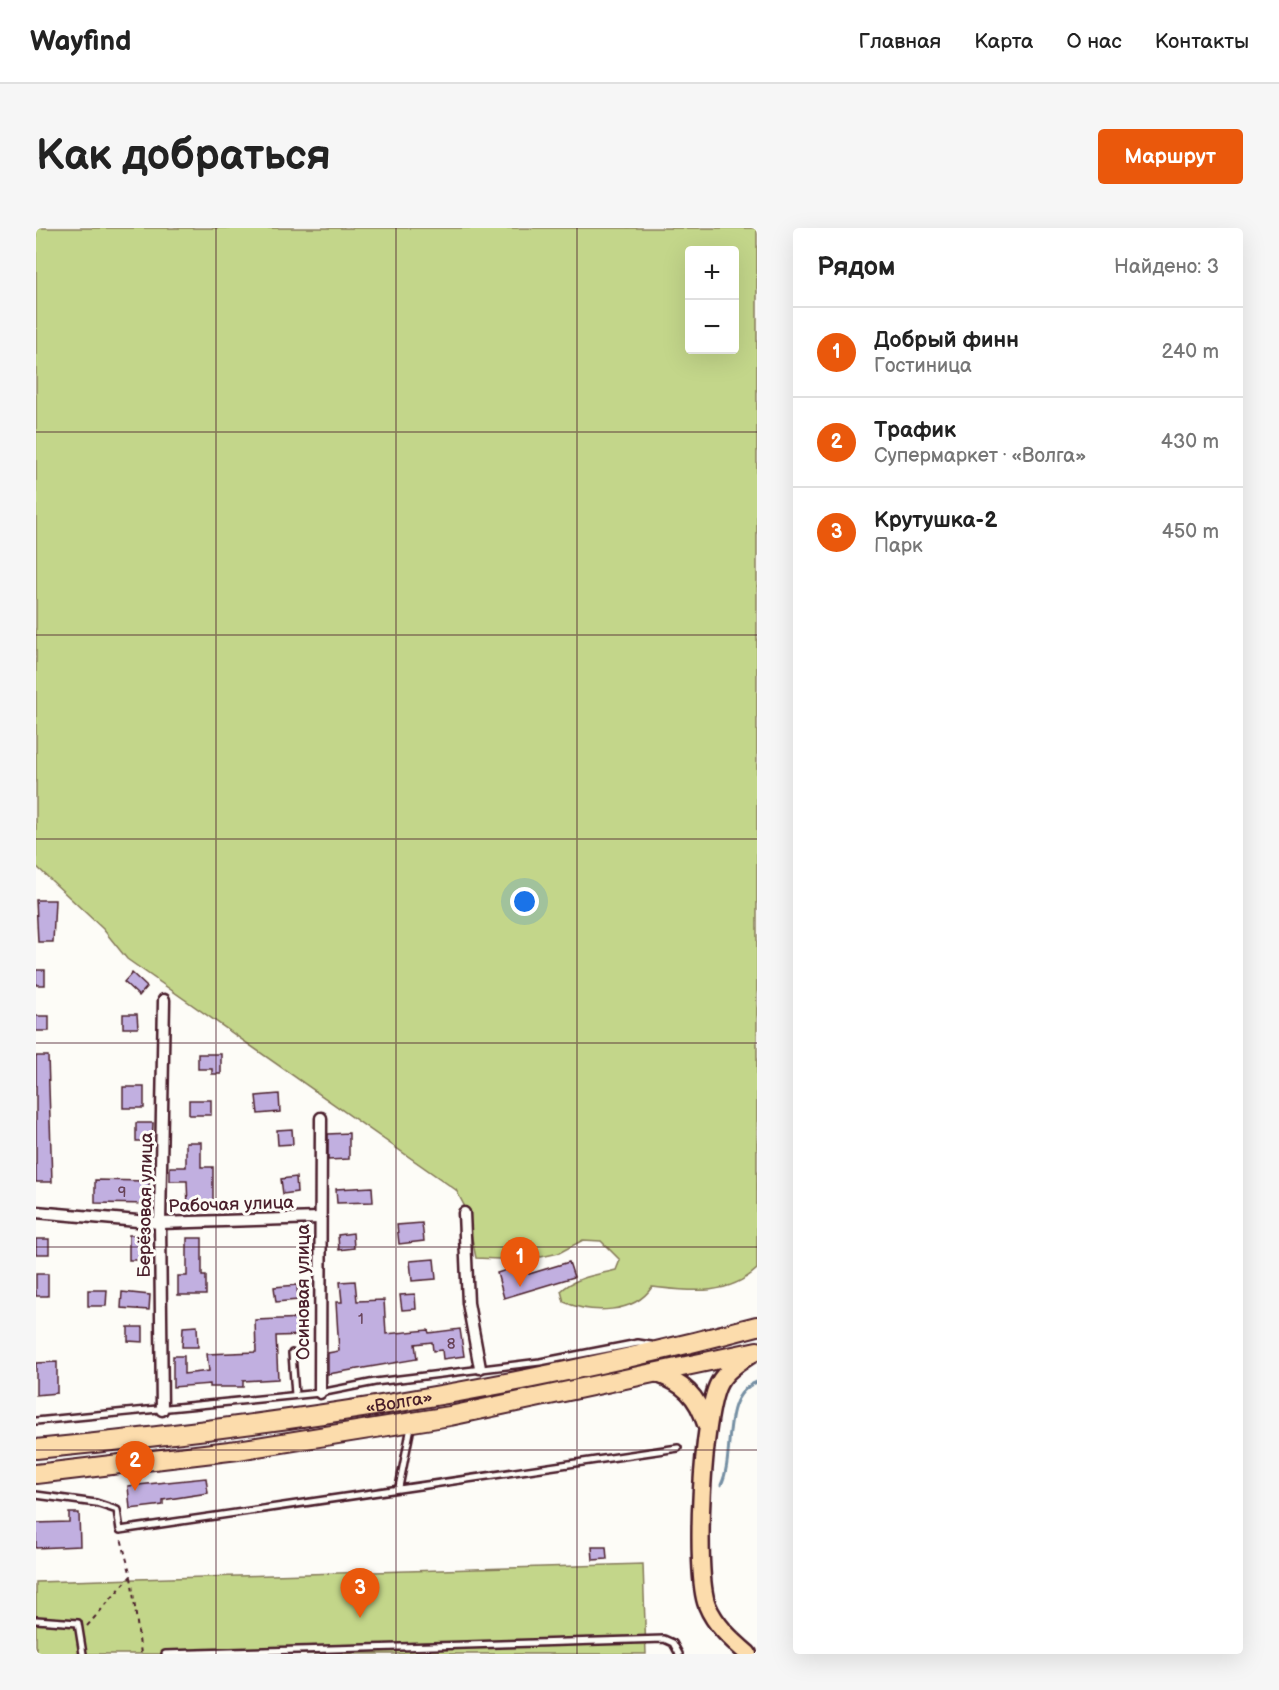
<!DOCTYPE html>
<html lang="ru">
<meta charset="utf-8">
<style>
body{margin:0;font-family:"Balsamiq Sans",sans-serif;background:#f6f6f6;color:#222}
.controls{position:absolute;right:18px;top:18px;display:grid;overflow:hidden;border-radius:6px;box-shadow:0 6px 24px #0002}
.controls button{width:54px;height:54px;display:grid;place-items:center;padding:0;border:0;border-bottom:2px solid #e0e0e0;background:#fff;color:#222;font:30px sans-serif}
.you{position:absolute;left:489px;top:674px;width:21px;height:21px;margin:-15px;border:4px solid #fff;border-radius:50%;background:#1a73e8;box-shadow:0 0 0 9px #1a73e833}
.badge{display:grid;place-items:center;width:39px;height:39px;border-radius:50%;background:#ea580c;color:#fff;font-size:20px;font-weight:700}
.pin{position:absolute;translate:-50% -50px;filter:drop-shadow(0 2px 3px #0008)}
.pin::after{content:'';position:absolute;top:32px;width:21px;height:18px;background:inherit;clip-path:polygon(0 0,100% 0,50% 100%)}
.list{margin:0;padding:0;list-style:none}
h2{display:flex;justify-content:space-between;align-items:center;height:78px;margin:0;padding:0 24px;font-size:26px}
h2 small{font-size:20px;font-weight:400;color:#767676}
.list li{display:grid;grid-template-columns:39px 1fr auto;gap:18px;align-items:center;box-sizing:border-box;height:90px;padding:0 24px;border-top:2px solid #e0e0e0}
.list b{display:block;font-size:22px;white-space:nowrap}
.list p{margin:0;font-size:20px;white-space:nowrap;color:#767676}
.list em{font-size:20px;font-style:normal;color:#767676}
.map{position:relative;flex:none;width:721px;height:1426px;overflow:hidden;border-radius:6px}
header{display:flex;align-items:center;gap:36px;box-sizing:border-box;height:84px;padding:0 30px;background:#fff;border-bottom:2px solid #e0e0e0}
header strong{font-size:28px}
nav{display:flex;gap:33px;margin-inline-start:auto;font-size:21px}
.intro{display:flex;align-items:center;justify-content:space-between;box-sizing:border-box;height:144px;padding:0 36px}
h1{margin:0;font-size:42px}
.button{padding:15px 27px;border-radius:6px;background:#ea580c;color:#fff;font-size:21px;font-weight:700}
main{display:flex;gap:36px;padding:0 36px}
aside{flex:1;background:#fff;border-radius:6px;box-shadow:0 6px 24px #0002}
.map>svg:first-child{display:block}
.green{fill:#c3d68a;stroke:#867a5a;stroke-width:1.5;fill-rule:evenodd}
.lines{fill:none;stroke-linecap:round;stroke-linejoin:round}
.stream{stroke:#7690a4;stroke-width:3}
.building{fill:#c1afe0;stroke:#4a1f2b;stroke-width:1.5}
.service-casing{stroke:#4a1f2b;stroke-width:10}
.minor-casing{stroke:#4a1f2b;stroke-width:15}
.primary-casing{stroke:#4a1f2b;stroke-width:21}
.trunk-casing{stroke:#4a1f2b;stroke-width:22}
.path{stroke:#4a1f2b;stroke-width:2;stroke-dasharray:4.5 4.5;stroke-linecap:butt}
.service{stroke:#fdfcf7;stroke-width:5}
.minor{stroke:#fdfcf7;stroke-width:10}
.primary{stroke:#fcdcac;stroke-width:16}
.trunk{stroke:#fcdcac;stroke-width:18}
.grid{fill:none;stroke:#4a1f2b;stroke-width:1.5;stroke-opacity:0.55}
.labels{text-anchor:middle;stroke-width:6;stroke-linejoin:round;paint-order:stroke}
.number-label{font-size:15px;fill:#684358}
.street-label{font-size:18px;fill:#4a1f2b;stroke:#fdfcf7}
</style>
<header>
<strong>Wayfind</strong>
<nav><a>Главная</a><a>Карта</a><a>О нас</a><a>Контакты</a></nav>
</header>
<div class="intro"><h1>Как добраться</h1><a class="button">Маршрут</a></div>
<main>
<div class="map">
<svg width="721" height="1426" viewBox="0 0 721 1426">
<rect width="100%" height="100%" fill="#fdfcf7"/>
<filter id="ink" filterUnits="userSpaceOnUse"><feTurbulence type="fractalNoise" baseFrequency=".0167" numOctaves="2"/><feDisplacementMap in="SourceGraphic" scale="12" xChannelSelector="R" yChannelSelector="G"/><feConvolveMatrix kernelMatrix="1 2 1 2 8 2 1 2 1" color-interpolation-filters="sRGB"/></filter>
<g filter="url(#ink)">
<g class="green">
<path d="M0,0h721v1041c-30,28 -67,22 -105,18 -18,27 -61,27 -88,15l-3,-11c15,-14 36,-16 55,-21l4,-10 -19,-19 -18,-1 -24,13 -18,4 -19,-5 -23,7 -23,-1 -10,-49 -10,-19 -329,-231 -24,-30 -67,-63zM654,22h44v100h-44z"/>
<path d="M607,1336l3,90h-610v-72z"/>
</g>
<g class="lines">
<path class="stream" d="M685,1257c15,-31 -2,-89 36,-103"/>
</g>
<g class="building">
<path d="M0,672h19l-2,42h-15z"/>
<rect x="0" y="742" width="9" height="15"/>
<path d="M96,745l15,14 -8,9 -15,-14z"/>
<path d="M87,786h14l1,14h-15z"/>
<rect x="0" y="788" width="13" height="15"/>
<path d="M162,826h23v20h-9v-5h-14z"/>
<path d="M0,828h12l4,126h-16z"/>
<rect x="87" y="859" width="21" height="21"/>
<path d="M243,866l1,18 -22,2 -2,-18z"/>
<rect x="153" y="872" width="22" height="15"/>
<path d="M100,895h17l-1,18h-16z"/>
<path d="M256,901l1,15 -15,1 -1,-15z"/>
<path d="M313,905v26l-21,1v-26z"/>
<path d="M150,914h15v25h12v40h-25l-1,-26h-17v-14h16z"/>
<path d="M260,949l1,15 -14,2 -2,-15z"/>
<path d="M59,952l54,1v23l-54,-1z"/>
<path d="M336,959l1,15 -36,1 -1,-14z"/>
<path d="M386,995l2,18 -25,3 -2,-19z"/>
<path d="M317,1005l1,15 -15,2 -1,-15z"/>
<rect x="93" y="1007" width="15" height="25"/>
<path d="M151,1010h15v38h4v19h-28v-19h9z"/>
<rect x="0" y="1011" width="13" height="15"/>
<path d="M398,1031l2,20 -24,2 -2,-20z"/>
<path d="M533,1034l5,15 -70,21 -7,-25 29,-9 3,10z"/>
<rect x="0" y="1046" width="12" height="22"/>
<path d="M319,1053l2,20 27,-1 2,34 42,-4 1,3 31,-4 4,27 -21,3 -1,-9 -9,1 -1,-9 -17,2 2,15 -89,15v-21l11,-2 -3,-49h6l-2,-20z"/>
<path d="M261,1057l1,15 -22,2 -2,-15z"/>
<path d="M52,1062h19l-1,16h-18z"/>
<path d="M86,1064l28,3 -1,15 -28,-2z"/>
<path d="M379,1066l1,15 -14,1 -2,-15z"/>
<path d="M270,1090l1,17 -31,1 2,43 -35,2v6h-33v-3l-37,3v-31h11v18l25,-3 -2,-17 49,-2 -1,-32z"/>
<path d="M161,1098l1,21h-16l1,-20z"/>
<path d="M92,1099h15v15l-15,-1z"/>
<path d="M21,1134v31l-21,2v-32z"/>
<path d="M170,1250l2,15 -45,7v5l-33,4 -2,-23z"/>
<path d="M33,1285h10l1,33 -44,2v-25l33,-1z"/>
<path d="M556,1319h14l1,12 -14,1z"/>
</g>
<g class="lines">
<defs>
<g id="service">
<path d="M256,1125l3,42"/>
<path d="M0,1193l284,-28 55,-11 165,-20 98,-19 13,2"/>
<path d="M363,1259l12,-60"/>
<path d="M0,1267l60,8 21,7 3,20 558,-82"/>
<path d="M0,1392l42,3 5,31"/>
<path d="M129,1426l499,-15 9,4 6,11"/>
</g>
<g id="minor">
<path d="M0,984l124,11 159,-5"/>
<path d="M428,985l4,90 12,65"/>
<path d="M284,1165l1,-275"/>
<path d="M126,1182l-2,-187 4,-223"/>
</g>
<g id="primary">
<path d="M620,1145c28,11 41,22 50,51"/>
<path d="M712,1426c-16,-14 -33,-29 -41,-49 -13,-33 -5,-191 12,-222 7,-13 22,-22 34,-30"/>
</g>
<g id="trunk">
<path id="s1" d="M0,1221c243,-24 485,-60 721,-123"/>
<path d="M0,1246l202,-24 212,-34 307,-65"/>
</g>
</defs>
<use href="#service" class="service-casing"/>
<use href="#minor" class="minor-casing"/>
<use href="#primary" class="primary-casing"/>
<use href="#trunk" class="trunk-casing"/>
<g class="path">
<path d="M95,1349l10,77"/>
<path d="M51,1398l44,-50 -10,-38"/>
</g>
<use href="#service" class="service"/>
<use href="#minor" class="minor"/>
<use href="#primary" class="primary"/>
<use href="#trunk" class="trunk"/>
</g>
</g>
<path class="grid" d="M180,0v1426M360,0v1426M541,0v1426M0,204h721M0,407h721M0,611h721M0,815h721M0,1019h721M0,1222h721"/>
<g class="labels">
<g class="number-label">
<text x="86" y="969">9</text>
<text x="325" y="1096">1</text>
<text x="415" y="1121">8</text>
</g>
<g class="street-label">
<text transform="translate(195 976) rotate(-2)" y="6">Рабочая улица</text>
<text transform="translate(109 977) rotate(-89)" y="6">Берёзовая улица</text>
<text transform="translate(267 1064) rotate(-90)" y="6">Осиновая улица</text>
<text dy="6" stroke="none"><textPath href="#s1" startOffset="366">«Волга»</textPath></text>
</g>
</g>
</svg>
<div class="controls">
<button>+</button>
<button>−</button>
</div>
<div class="you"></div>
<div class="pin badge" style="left:484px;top:1059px">1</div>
<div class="pin badge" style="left:99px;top:1263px">2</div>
<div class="pin badge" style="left:324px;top:1390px">3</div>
</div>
<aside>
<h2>Рядом<small>Найдено: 3</small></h2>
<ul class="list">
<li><span class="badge">1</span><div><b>Добрый финн</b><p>Гостиница</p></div><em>240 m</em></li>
<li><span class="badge">2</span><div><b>Трафик</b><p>Супермаркет · «Волга»</p></div><em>430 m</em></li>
<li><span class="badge">3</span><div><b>Крутушка-2</b><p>Парк</p></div><em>450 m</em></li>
</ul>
</aside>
</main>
